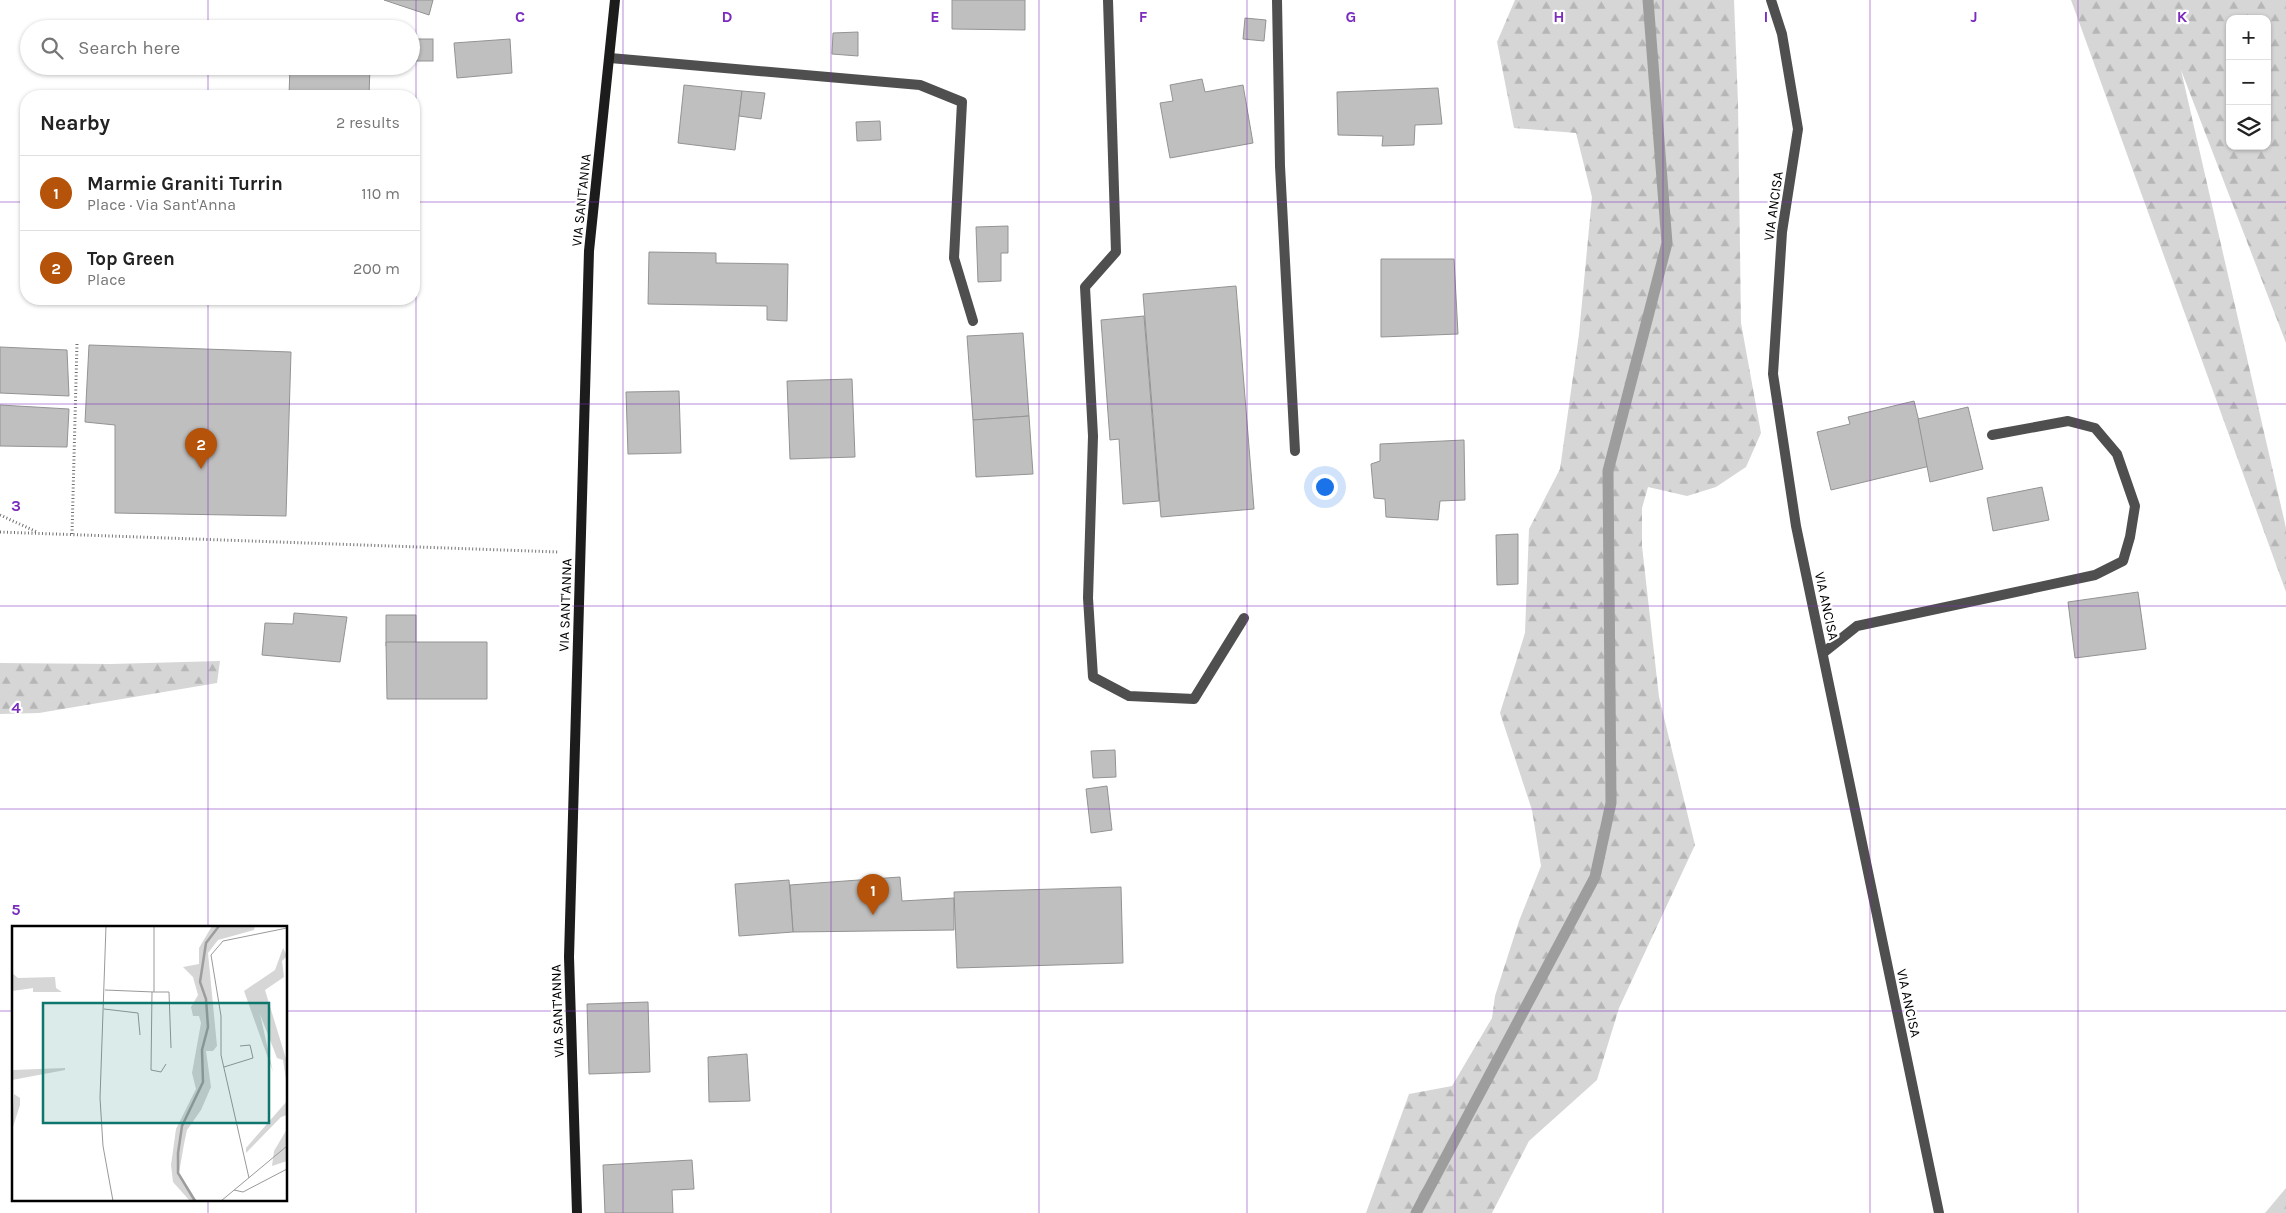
<!DOCTYPE html>
<meta charset="utf-8">
<style>
body{margin:0;font-family:Karla,sans-serif;background:#f2f2f2;color:#222}
.controls{position:absolute;right:15px;top:15px;display:grid;overflow:hidden;border-radius:10px;box-shadow:0 1px 4px #0004}
.controls button{width:45px;height:45px;display:grid;place-items:center;padding:0;border:0;border-bottom:1px solid #e0e0e0;background:#fff;color:#222;font:25px sans-serif}
.you{position:absolute;left:1324px;top:486px;width:18px;height:18px;margin:-12px;border:4px solid #fff;border-radius:50%;background:#1a73e8;box-shadow:0 0 0 8px #1a73e833}
.badge{display:grid;place-items:center;width:32px;height:32px;border-radius:50%;background:#b45309;color:#fff;font-size:16px;font-weight:700}
.pin{position:absolute;translate:-50% -41px;filter:drop-shadow(0 1px 2px #0008)}
.pin::after{content:'';position:absolute;top:26px;width:18px;height:15px;background:inherit;clip-path:polygon(0 0,100% 0,50% 100%)}
.list{margin:0;padding:0;list-style:none}
h2{display:flex;justify-content:space-between;align-items:center;height:65px;margin:0;padding:0 20px;font-size:21px}
h2 small{font-size:16px;font-weight:400;color:#767676}
.list li{display:grid;grid-template-columns:32px 1fr auto;gap:15px;align-items:center;box-sizing:border-box;height:75px;padding:0 20px;border-top:1px solid #e0e0e0}
.list b{display:block;font-size:19px;white-space:nowrap}
.list p{margin:0;font-size:16px;white-space:nowrap;color:#767676}
.list em{font-size:16px;font-style:normal;color:#767676}
.icon{flex:none;width:28px;height:28px;fill:none;stroke:currentColor;stroke-width:2;stroke-linecap:round;stroke-linejoin:round}
.map{position:relative;flex:none;width:2286px;height:1213px;overflow:hidden}
.search{position:absolute;background:#fff;box-shadow:0 1px 4px #0004;left:20px;top:20px;width:400px;height:55px;display:flex;align-items:center;gap:12px;box-sizing:border-box;padding:0 18px;border-radius:28px;color:#767676;font-size:19px}
.panel{position:absolute;background:#fff;box-shadow:0 1px 4px #0004;left:20px;top:90px;width:400px;height:215px;border-radius:20px}
.map>svg:first-child{display:block}
.forest{fill:url(#forest-firs);fill-rule:evenodd}
.lines{fill:none;stroke-linecap:round;stroke-linejoin:round}
.stream{stroke:#9d9d9d;stroke-width:11}
.building{fill:#bfbfbf;stroke:#939393}
.path{stroke:#717171;stroke-width:3;stroke-dasharray:1 2.5;stroke-linecap:butt}
.service{stroke:#4f4f4f;stroke-width:10}
.minor{stroke:#4f4f4f;stroke-width:10}
.secondary{stroke:#1c1c1c;stroke-width:10}
.grid{fill:none;stroke:#7b2cbf;stroke-width:1;stroke-opacity:0.55}
.labels{text-anchor:middle;stroke-width:4.5;stroke-linejoin:round;paint-order:stroke}
.street-label{font-size:14px;fill:#000;stroke:#fff}
.inset-river{fill:none;stroke:#9d9d9d;stroke-width:2.5}
.inset-road{fill:none;stroke:#999;stroke-width:1}
.view{fill:#0f766e;fill-opacity:0.15;stroke:#0f766e;stroke-width:2.5}
.inset-edge{fill:none;stroke:#000;stroke-width:2.5}
.grid-label{font-size:16px;text-anchor:middle;font-weight:bold;fill:#7b2cbf;stroke:#fff;stroke-width:4.5;stroke-linejoin:round;paint-order:stroke}
</style>
<div class="map">
<svg width="2286" height="1213" viewBox="0 0 2286 1213">
<defs>
<pattern id="forest-firs" width="22" height="20" patternUnits="userSpaceOnUse" patternTransform="scale(1.25)"><rect width="22" height="20" fill="#d6d6d6"/><path d="M5 1l3.5 6h-7zM16 11l3.5 6h-7z" fill="#b6b6b6"/></pattern>
</defs>
<rect width="100%" height="100%" fill="#fff"/>
<g class="forest">
<path d="M1515,0h219l4,103 3,220 20,110 -15,34 -30,20 -29,9 -39,-9 -6,21v38l17,151 36,148 -76,163 -22,72 -68,61 -37,72h-126l43,-119 43,-8 40,-68 3,-22 24,-75 22,-55 -9,-56 -32,-97 25,-80 4,-104 31,-60 19,-135 13,-137 -16,-64 -62,-5 -17,-86z"/>
<path d="M2071,0h215v343l-105,-273 105,458v64zM2230,19h37v127h-37z"/>
<path d="M220,661l-3,22 -178,30 -39,1v-51l111,1z"/>
<path d="M2286,1188v25h-21z"/>
</g>
<g class="lines">
<path class="stream" d="M1416,1213l179,-336 16,-74 -3,-332 59,-228 -19,-243"/>
</g>
<g class="building">
<path d="M384,0h49l-4,15z"/>
<path d="M952,0h73v30l-73,-1z"/>
<path d="M1245,18l21,2 -2,21 -21,-2z"/>
<path d="M858,32v24l-26,-2 1,-21z"/>
<rect x="411" y="39" width="22" height="22"/>
<path d="M510,39l2,34 -55,5 -3,-35z"/>
<path d="M290,66h80l-1,30h-80z"/>
<path d="M1202,79l3,13 38,-7 10,58 -83,15 -10,-55 13,-2 -3,-16z"/>
<path d="M684,85l58,6 -7,59 -57,-7z"/>
<path d="M1438,88l4,36 -27,1 -1,20 -32,1 1,-10 -45,-1 -1,-43z"/>
<path d="M742,91l23,2 -4,26 -22,-3z"/>
<path d="M880,121l1,19 -24,1 -1,-19z"/>
<path d="M1008,226v27h-7v28l-23,1 -2,-55z"/>
<path d="M649,252l67,1v10l72,1 -1,57 -20,-1v-14l-119,-2z"/>
<path d="M1381,259h73l4,75 -77,3z"/>
<path d="M1236,286l18,223 -93,8 -18,-223z"/>
<path d="M1144,316l15,185 -36,3 -4,-65 -9,1 -9,-120z"/>
<path d="M1023,333l6,83 -56,4 -6,-84z"/>
<path d="M89,345l202,7 -5,164 -171,-3v-88l-30,-3z"/>
<path d="M0,347l67,3 2,46 -69,-3z"/>
<path d="M852,379l3,78 -65,2 -3,-78z"/>
<path d="M679,391l2,62 -53,1 -2,-62z"/>
<path d="M1914,401l16,65 -99,24 -14,-58 33,-8 -2,-7z"/>
<path d="M0,405l69,4 -2,38 -67,-1z"/>
<path d="M1968,407l15,62 -53,13 -12,-63z"/>
<path d="M1029,416l4,58 -57,3 -3,-57z"/>
<path d="M1464,440l1,60 -25,1 -2,19 -52,-3 -1,-18 -11,-1 -3,-34 9,-3v-17z"/>
<path d="M2042,487l7,33 -56,11 -6,-33z"/>
<path d="M1518,534v50l-21,1 -1,-50z"/>
<path d="M2138,592l8,57 -71,9 -7,-56z"/>
<path d="M294,613l53,4 -7,45 -78,-7 3,-32 28,1z"/>
<path d="M386,615h30v27l-30,4z"/>
<path d="M386,642h101v57h-100z"/>
<path d="M1115,750l1,27 -23,1 -2,-27z"/>
<path d="M1107,786l5,44 -21,3 -5,-44z"/>
<path d="M900,877l2,24 52,-3v32l-161,2 -3,-47z"/>
<path d="M789,880l4,52 -54,4 -4,-52z"/>
<path d="M1121,887l2,76 -166,5 -3,-76z"/>
<path d="M648,1002l2,70 -61,2 -2,-70z"/>
<path d="M747,1054l3,47 -41,1 -1,-45z"/>
<path d="M692,1160l2,29 -22,1 1,23h-68l-2,-48z"/>
</g>
<g class="lines">
<g class="path">
<path d="M0,515l37,17"/>
<path d="M0,532l558,20"/>
<path d="M72,534l5,-191"/>
</g>
<path class="service" d="M1823,653l34,-27 238,-51 28,-14 7,-24 5,-31 -18,-52 -22,-26 -27,-7 -76,14"/>
<g class="minor">
<path d="M1108,0l8,252 -31,35 8,149 -5,162 5,79 36,19 65,3 50,-81"/>
<path d="M1277,0l3,166 15,285"/>
<path d="M1771,0l11,34 16,95 -16,103 -9,142 23,152 143,687"/>
<path d="M610,58l310,27 42,17 -8,156 19,63"/>
</g>
<path class="secondary" d="M577,1213l-8,-256 20,-706 26,-251"/>
</g>
<path class="grid" d="M208,0v29M416,0v1213M623,0v1213M831,0v1213M1039,0v1213M1247,0v1213M1455,0v1213M1663,0v1213M1870,0v1213M2078,0v1213M208,66v30M0,202h26M414,202h1872M208,299v628M0,404h2286M0,606h2286M0,809h2286M0,1011h14M286,1011h2000M208,1199v14"/>
<g class="labels">
<g class="street-label">
<text transform="translate(581 200) rotate(-84)" y="5">VIA SANT'ANNA</text>
<text transform="translate(1773 206) rotate(-82)" y="5">VIA ANCISA</text>
<text transform="translate(565 605) rotate(-88)" y="5">VIA SANT'ANNA</text>
<text transform="translate(1827 606) rotate(78)" y="5">VIA ANCISA</text>
<text transform="translate(1909 1003) rotate(78)" y="5">VIA ANCISA</text>
<text transform="translate(557 1011) rotate(-92)" y="5">VIA SANT'ANNA</text>
</g>
</g>
<g transform="translate(12 926)">
<rect width="275" height="275" fill="#fff"/>
<path d="M200,0h43l-1,4 -36,10 -10,13 9,93 -4,5h-7l5,36 -10,23 -14,20 -3,14 -5,29 18,28h-7l-17,-19 -2,-17 5,-36 20,-40 -4,-16 9,-50 -2,-7h-6l-2,-9 7,-12 -5,-18 -10,-10 16,-3v-16zM271,22l4,8 -5,5 2,16 -19,13 22,72v24l-4,-26 -6,-2 -17,-44 13,58 -29,-81 31,-21zM0,47l6,5 37,-1 1,11 6,4h-29v-4l-21,3zM53,142v2l-53,10v-10zM2,168l6,4v7l-8,25zM275,175v14l-6,2 -35,36v-5zM275,203v32l-15,5 2,-15z" fill="#d6d6d6"/>
<path class="inset-river" d="M183,275l-17,-28v-20l4,-27 21,-44 -1,-32 6,-23 -2,-28 -6,-17 6,-39 13,-17"/>
<path class="inset-road" d="M94,0l-6,172 3,48 10,55M93,64l49,2v-66M140,66l-1,78 10,2 5,-8M142,66h15l2,56M92,83l34,4 2,22M212,141l29,-9 -3,-13 -10,1M237,252l-28,-123v-39l-10,-61 12,-14 64,-13M222,264l9,2 44,-23M209,275l66,-55"/>
<path class="view" d="M31,77h226v120h-226z"/>
<rect width="275" height="275" class="inset-edge"/>
</g>
<g class="grid-label">
<text x="520" y="22">C</text>
<text x="727" y="22">D</text>
<text x="935" y="22">E</text>
<text x="1143" y="22">F</text>
<text x="1351" y="22">G</text>
<text x="1559" y="22">H</text>
<text x="1766" y="22">I</text>
<text x="1974" y="22">J</text>
<text x="2182" y="22">K</text>
<text x="16" y="511">3</text>
<text x="16" y="713">4</text>
<text x="16" y="915">5</text>
</g>
</svg>
<div class="controls">
<button>+</button>
<button>−</button>
<button><svg class="icon" aria-label="layers" viewBox="0 0 24 24"><path d="M12 4l9 5-9 5-9-5zM3 14l9 5 9-5"/></svg></button>
</div>
<div class="you"></div>
<div class="pin badge" style="left:873px;top:915px">1</div>
<div class="pin badge" style="left:201px;top:469px">2</div>
<div class="search"><svg class="icon" aria-label="search" viewBox="0 0 24 24"><circle cx="10" cy="10" r="6"/><path d="M15 15l6 6"/></svg>Search here</div>
<section class="panel">
<h2>Nearby<small>2 results</small></h2>
<ul class="list">
<li><span class="badge">1</span><div><b>Marmie Graniti Turrin</b><p>Place · Via Sant'Anna</p></div><em>110 m</em></li>
<li><span class="badge">2</span><div><b>Top Green</b><p>Place</p></div><em>200 m</em></li>
</ul>
</section>
</div>
